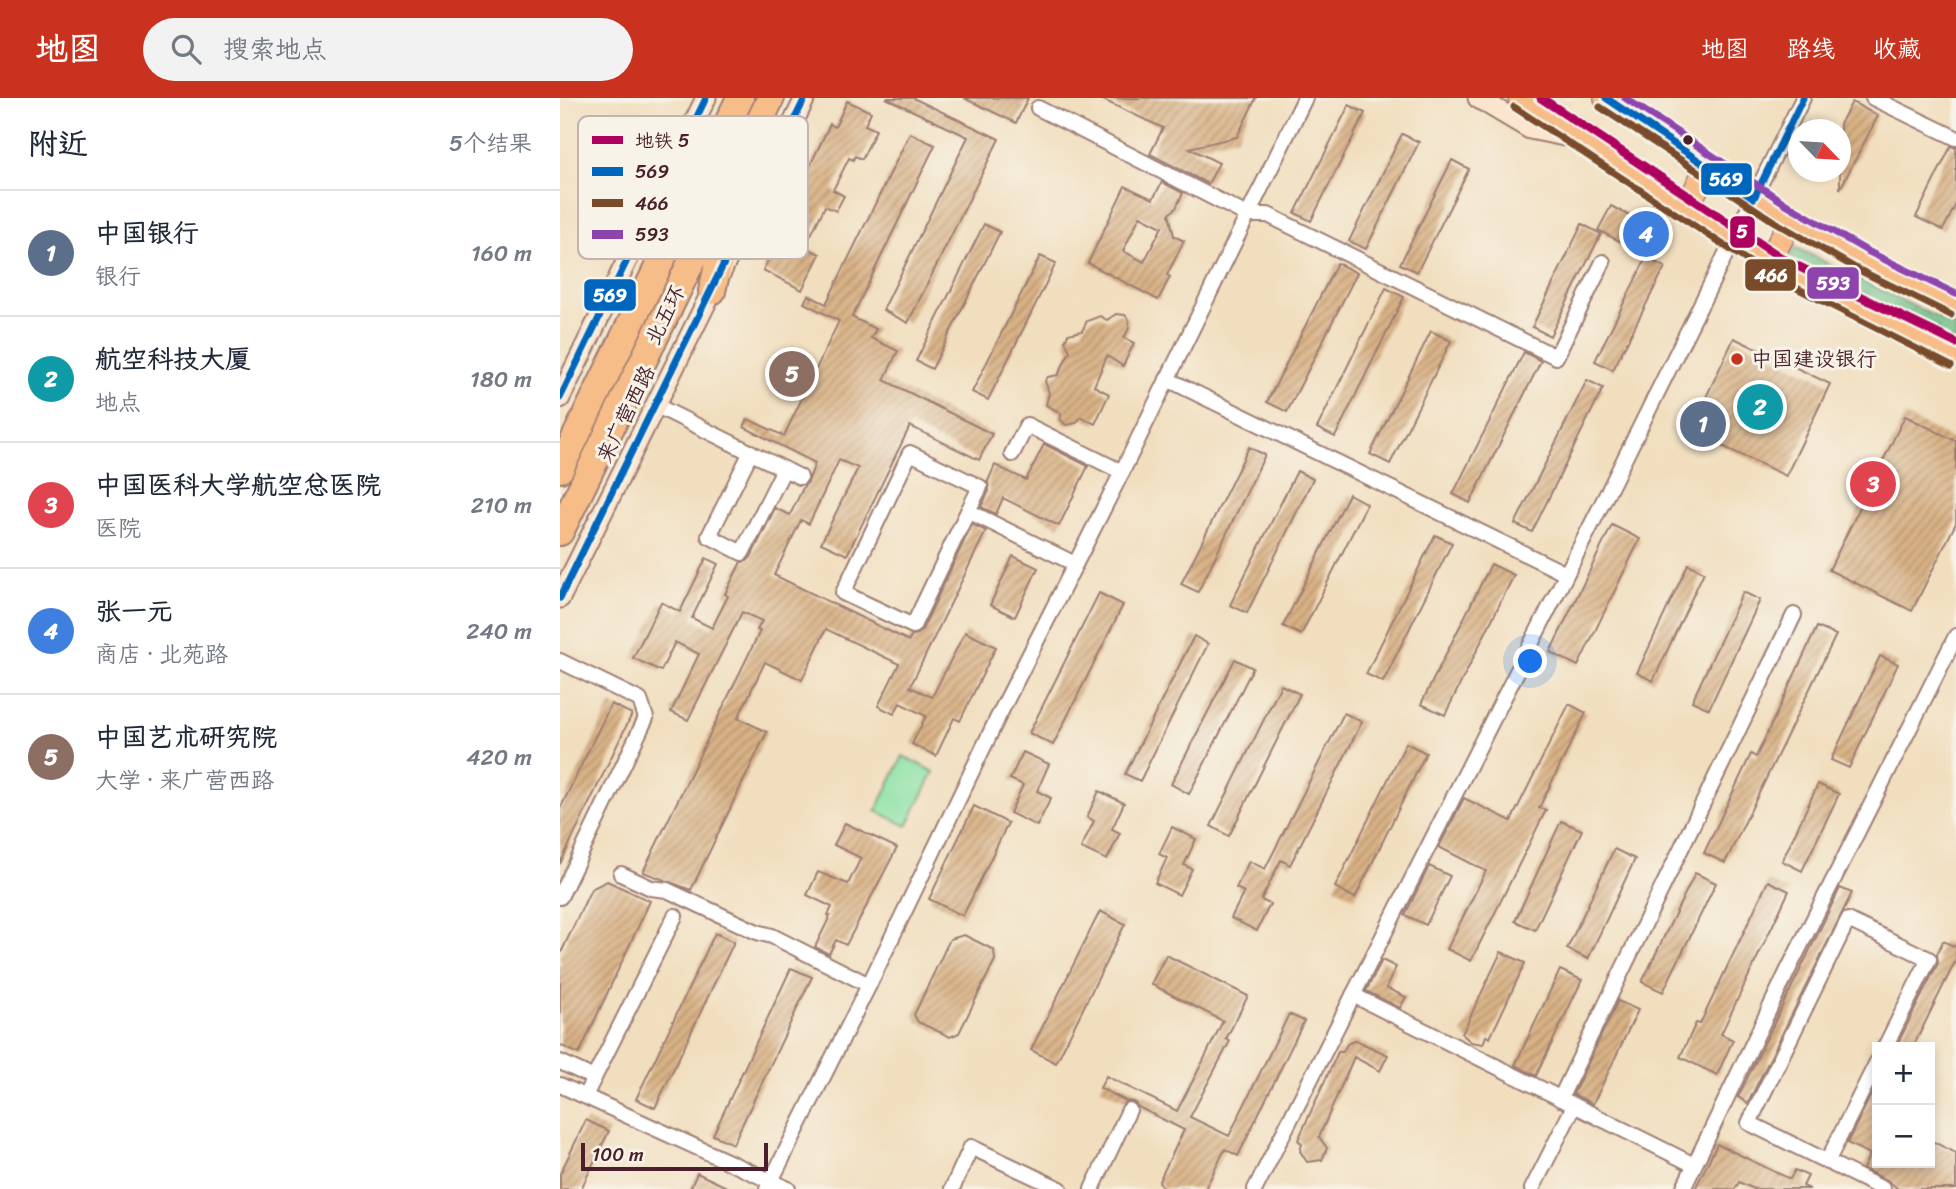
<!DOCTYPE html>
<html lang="zh">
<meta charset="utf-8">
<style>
body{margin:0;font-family:Sriracha,"LXGW WenKai TC",sans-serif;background:#f2f2f3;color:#1f2937}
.controls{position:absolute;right:21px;bottom:21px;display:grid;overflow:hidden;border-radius:0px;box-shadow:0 4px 10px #0003}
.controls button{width:63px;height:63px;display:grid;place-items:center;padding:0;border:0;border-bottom:2px solid #e0e1e3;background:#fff;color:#1f2937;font:35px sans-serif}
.compass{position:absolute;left:1228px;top:21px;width:63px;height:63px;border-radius:50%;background:#fff;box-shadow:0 4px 10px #0003;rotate:115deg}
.scale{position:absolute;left:21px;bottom:18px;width:187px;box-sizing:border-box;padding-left:7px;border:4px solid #4a1f2b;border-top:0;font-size:19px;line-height:24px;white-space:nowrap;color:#4a1f2b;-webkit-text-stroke:5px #f7f3e8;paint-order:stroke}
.you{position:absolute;left:971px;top:564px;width:24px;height:24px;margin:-18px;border:5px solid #fff;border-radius:50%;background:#1a73e8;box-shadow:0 0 0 10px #1a73e833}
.badge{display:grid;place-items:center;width:46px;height:46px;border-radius:50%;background:#c8321e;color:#fff;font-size:23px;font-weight:700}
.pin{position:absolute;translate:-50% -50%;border:4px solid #fff;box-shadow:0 2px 7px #0006}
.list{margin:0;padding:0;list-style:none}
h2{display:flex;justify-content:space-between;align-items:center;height:91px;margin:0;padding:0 28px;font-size:30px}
h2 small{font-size:23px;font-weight:400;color:#747a83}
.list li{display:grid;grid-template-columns:46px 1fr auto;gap:21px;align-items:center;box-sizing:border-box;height:126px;padding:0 28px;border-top:2px solid #e0e1e3}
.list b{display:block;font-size:26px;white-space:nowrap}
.list p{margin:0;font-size:23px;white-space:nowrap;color:#747a83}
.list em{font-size:23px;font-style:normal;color:#747a83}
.icon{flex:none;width:38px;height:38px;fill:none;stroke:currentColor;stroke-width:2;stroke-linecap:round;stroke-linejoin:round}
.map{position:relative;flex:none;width:1396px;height:1091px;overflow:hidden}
header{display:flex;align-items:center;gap:42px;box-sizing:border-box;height:98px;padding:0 35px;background:#c8321e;color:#fff}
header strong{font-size:33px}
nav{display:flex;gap:38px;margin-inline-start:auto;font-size:24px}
.search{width:490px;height:63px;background:#f2f2f3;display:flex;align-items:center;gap:18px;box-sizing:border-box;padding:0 24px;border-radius:38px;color:#747a83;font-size:26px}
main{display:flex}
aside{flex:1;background:#fff}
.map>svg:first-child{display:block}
.grass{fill:#8ae1a4;stroke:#6a8068;stroke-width:2}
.forest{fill:url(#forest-crowns);stroke:#5c6f5a;stroke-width:2}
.building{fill:url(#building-hatch);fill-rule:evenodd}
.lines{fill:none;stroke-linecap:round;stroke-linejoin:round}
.street-casing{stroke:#9e7e74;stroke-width:18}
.secondary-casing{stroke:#9e7e74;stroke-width:23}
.primary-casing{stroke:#9e7e74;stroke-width:26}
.highway-casing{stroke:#9e7e74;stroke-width:30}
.street{stroke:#fff;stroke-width:14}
.secondary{stroke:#fce5cf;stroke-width:19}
.primary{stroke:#f7bd88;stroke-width:23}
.highway{stroke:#f7bd88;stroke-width:26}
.bus-1-casing{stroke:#f7f3e8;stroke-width:12}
.bus-2-casing{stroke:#f7f3e8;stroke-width:12}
.bus-3-casing{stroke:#f7f3e8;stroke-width:12}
.bus-1{stroke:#0065bd;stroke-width:7}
.bus-2{stroke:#7a4b2a;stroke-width:7}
.bus-3{stroke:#8e44ad;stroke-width:7}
.metro-1-casing{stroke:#f7f3e8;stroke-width:14}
.metro-1{stroke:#ae005f;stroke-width:9}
.bus-dot{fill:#4a1f2b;stroke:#f7f3e8;stroke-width:2.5}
.poi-dot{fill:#c8321e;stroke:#f7f3e8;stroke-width:2.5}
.labels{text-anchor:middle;stroke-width:6;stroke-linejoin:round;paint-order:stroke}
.street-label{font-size:21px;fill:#4a1f2b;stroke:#f7f3e8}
.poi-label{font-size:21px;fill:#4a1f2b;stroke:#f7f3e8;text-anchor:start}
.key{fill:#f7f3e8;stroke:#c3b3af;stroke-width:2}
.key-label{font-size:19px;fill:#4a1f2b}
.line-badge{stroke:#f7f3e8;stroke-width:2.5}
.badge-label{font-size:19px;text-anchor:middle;font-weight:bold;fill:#fff}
</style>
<header>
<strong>地图</strong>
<div class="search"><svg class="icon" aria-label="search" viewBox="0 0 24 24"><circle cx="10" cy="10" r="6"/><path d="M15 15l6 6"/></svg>搜索地点</div>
<nav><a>地图</a><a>路线</a><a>收藏</a></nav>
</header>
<main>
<aside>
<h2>附近<small>5个结果</small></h2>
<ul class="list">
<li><span class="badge" style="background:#5c6f8a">1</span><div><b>中国银行</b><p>银行</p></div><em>160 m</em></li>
<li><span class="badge" style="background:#0f9aa8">2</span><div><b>航空科技大厦</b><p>地点</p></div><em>180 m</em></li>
<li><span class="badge" style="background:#e0444e">3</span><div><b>中国医科大学航空总医院</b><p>医院</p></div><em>210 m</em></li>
<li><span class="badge" style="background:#3f7fe0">4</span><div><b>张一元</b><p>商店 · 北苑路</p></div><em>240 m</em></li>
<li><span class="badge" style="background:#8d6e63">5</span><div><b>中国艺术研究院</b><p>大学 · 来广营西路</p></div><em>420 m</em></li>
</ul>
</aside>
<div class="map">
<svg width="1396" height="1091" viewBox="0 0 1396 1091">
<defs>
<pattern id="forest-crowns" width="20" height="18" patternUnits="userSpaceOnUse" patternTransform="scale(1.75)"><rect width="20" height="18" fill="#6fbf8a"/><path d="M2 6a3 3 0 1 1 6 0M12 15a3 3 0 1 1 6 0" fill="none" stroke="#5d9b71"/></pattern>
<pattern id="building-hatch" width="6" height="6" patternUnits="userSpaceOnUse" patternTransform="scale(1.75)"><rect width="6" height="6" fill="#d9b286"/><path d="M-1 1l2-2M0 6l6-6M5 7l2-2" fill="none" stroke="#b2906e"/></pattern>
</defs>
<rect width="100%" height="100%" fill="#f7f3e8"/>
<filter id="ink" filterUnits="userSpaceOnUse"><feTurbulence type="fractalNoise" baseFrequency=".0143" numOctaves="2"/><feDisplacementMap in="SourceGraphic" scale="14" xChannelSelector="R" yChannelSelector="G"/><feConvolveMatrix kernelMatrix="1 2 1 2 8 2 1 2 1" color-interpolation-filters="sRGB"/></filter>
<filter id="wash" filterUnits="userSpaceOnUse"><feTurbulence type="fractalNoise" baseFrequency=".00686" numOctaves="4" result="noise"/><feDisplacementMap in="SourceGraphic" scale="28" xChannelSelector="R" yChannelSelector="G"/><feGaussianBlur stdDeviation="1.57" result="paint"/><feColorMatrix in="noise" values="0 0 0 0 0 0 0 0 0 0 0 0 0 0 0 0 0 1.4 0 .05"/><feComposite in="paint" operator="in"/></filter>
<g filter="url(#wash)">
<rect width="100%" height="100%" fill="#f1debe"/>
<path class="grass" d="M343,658l31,16 -27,54 -31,-15z"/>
<path class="forest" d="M1235,149l161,80v19l-169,-83z"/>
<g id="blocks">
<g class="building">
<path d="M326,0h27l86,41 -91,184 -25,-13 85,-173z"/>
<path d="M404,0h64l-12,25z"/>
<path d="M539,0h157l-19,39 -48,11 30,15 -11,21 -58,-30 13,-26z"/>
<path d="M287,3l24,11 -6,13 11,5 -14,29 -7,-3 -2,4 -4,-2 -16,32 11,6 -8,15 -11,-5 -20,41 15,7 -18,36 -39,-20 18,-36 -4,-2 19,-39 -10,-5 8,-15 10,5 26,-54 5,3z"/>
<path d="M1292,4l26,14 -38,73v-65z"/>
<path d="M789,7l16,8 -54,108 -16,-8z"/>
<path d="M350,35l25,12 -83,172 24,12 -5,9 27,13 -14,29 108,54 -13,26 -69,-34 -63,129 -26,-12 37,-75 -19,-8 -30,64 -8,-4 -27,55 135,66 3,-6 6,-1 4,-4 50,-106 14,7 -76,156 22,10 33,-65 31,15 -36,74 -6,-3 -18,38 -24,-12 14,-28 -26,-13 -6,11 -16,-8 21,-42 -73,-35 -24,51 -37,-18 -27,56 29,14 -76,158 -48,-18 117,-241 -3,-1 5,-9 -20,-9 -54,108 -17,-8 28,-58 -24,-12 -14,29 -28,-13 28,-56 19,10 26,-54 12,6 -26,54 20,10 16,-32 -3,-2 16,-32 6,-1 4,-4 24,-49 15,7 14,-29 4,-4 7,-19 -71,-36 4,-8 36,17 55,-115 -35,-18 4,-8 18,9z"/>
<path d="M842,36l17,8 -53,107 -17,-8z"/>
<path d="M1391,48l5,2v56l-13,26 -27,-13z"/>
<path d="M892,62l17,9 -52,103 -17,-8z"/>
<path d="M602,84l21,11 -7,15 -7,6 5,22 10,5 -17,34 3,2 -12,23 -70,-37 37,-77 28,13zM580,118l22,11 -18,35 -21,-11z"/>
<path d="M1051,108l54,29 -13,23 -54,-28z"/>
<path d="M424,126l16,8 -68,137 -16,-8z"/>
<path d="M1022,126l19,10 -51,102 -18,-9z"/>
<path d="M480,158l16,7 -68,137 -16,-8z"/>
<path d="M1086,160l19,9 -52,103 -18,-9z"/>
<path d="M777,165l20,10 -70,139 -20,-10z"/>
<path d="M826,190l18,9 -69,140 -18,-9z"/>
<path d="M556,216l9,1 4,5v8l-5,10 10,5 -11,23 -16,-10 -13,30 15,8 -14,30 -14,-7 -5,6 -10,2 -6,-6 1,-6 -15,-8 3,-12 -4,-12 3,-4 10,-2 12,-24 -5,-10 3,-7 14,-3 5,-10 13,-5 7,4z"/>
<path d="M871,233l20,10 -61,123 -20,-10z"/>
<path d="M1174,240l96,46 -44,92 -96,-45z"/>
<path d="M964,254l17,9 -71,142 -17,-9z"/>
<path d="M1027,282l16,8 -71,144 -17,-8z"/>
<path d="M1345,318l51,25v82l-44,88 -83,-41z"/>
<path d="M484,346l44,22 -29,60 -56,-28 -7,16 -15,-7 8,-16 -1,-10 7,-16 31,15z"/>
<path d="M689,349l16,8 -67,137 -17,-8z"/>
<path d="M737,373l16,8 -66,134 -17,-8z"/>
<path d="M789,396l18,10 -66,131 -18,-9z"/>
<path d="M1052,427l28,14 -62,127 -28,-14z"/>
<path d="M875,437l17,8 -69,139 -17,-8z"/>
<path d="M453,458l25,12 -23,49 -25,-12z"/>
<path d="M931,466l23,11 -69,140 -24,-11z"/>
<path d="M1128,466l16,8 -51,109 -16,-8z"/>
<path d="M1183,494l17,8 -51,109 -17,-8z"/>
<path d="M539,495l24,12 -70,140 -24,-12z"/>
<path d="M1257,529l19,8 -111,228 -21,-10 47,-99 5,3z"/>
<path d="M634,538l14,8 -68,137 -15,-7z"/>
<path d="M1320,558l18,8 -49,104 -18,-8z"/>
<path d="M675,561l18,9 -64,126 -18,-10z"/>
<path d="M721,587l19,9 -71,142 -18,-10z"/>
<path d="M51,606l21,10 -72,150v-55z"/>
<path d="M1009,606l17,9 -47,95 7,2 -75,151 -24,-12 39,-78 -47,-24 25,-49 47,23z"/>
<path d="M784,615l18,9 -72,143 -9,-5 -20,40 9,4 -13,27 -26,-13 13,-26 -8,-4 13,-27 16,8z"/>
<path d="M846,645l20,10 -71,145 -20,-11z"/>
<path d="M463,654l26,12 -12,27 14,7 -14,28 -27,-13 13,-28 -13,-6z"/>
<path d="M1258,686l21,10 -37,77 -20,-10z"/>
<path d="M539,693l25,12 -12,26 8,4 -13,27 -26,-12 13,-27 -7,-4z"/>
<path d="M414,708l34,17 -45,93 -34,-17z"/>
<path d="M1001,723l21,9 -47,100 -20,-9z"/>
<path d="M285,725l52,25 -51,97 -10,-5 -7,14 -14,-7 15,-31 -2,-1 4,-8 -25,-12 11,-23 30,12 13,-26 -27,-13z"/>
<path d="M612,729l24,12 -12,26 8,4 -13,26 -24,-12 12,-25 -8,-4z"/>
<path d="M1054,751l21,10 -47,100 -21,-10z"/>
<path d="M869,768l21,10 -24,49 -21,-10z"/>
<path d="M1135,775l21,10 -53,109 -21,-10z"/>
<path d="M47,783l43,20 -71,153 -19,-9v-90l31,-66z"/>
<path d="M1208,783l21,10 -68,143 12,6 -16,35 -37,-18 16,-34 4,1z"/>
<path d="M1280,790l12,5 -104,210 -10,-6z"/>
<path d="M540,813l25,13 -69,139 -25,-13z"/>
<path d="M155,835l19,9 -79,166 -19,-9z"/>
<path d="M404,837l30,15 1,10 -36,73 -9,4 -32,-15 -4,-7 36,-76z"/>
<path d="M1383,843l13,6v13l-43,87h-17l42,-84 -1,-9z"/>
<path d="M941,854l24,11 -35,75 -4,-2 -3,8 -12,-2 -9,-8z"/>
<path d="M606,857l82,41 -22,43 4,2 -40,76 39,19 60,-122 15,7 -66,135 -13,-7 -20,40h-42l-4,-8 25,-51 -46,-23 -4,-5 -8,-1 -26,-13 6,-12 71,35 23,-44 23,-46 -72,-37z"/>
<path d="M822,862l14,7 -10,21 20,9 -6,11 -34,-17z"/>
<path d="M231,870l21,9 -79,167 -20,-9z"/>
<path d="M1000,872l22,10 -46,96 -21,-11z"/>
<path d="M1058,903l20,9 -45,94 -20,-10z"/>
<path d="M795,942l33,15 -8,16 -26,-14 -35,80 8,11 -5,12 -15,2 -7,-11 2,-7 -4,-4 40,-88h5l4,-8z"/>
<path d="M1317,985v80h53v-23l26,13v36h-58l-11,-9 -24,-11 7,-15 -23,-11z"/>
<path d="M26,1022l23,11 -28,58h-21v-15z"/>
<path d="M1157,1046l73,35 5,-9 13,6 -5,10 7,3h-56l-15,-7 -4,7h-40z"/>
<path d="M137,1075l34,16h-41z"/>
</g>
</g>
</g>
<g filter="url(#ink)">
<use href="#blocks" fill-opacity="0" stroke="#9e7e74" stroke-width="2"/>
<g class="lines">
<defs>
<g id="street">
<path d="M1313,0l83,40"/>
<path d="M478,10l209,107h21l288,142 47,-95"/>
<path d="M607,281l399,195"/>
<path d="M95,307l145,72"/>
<path d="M191,354l-42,84 33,17 42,-84"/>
<path d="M452,356l15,-29 95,47"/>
<path d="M408,413l-55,115 -70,-33 67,-140 70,34 -12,24 107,53"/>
<path d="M0,563l80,39 6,18 -86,179"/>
<path d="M61,776l30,14 16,2 90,42 15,4 97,49"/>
<path d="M793,897l341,170"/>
<path d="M0,964l34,16"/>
<path d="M0,987l228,104"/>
<path d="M25,998l90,-180"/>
<path d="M1000,1001l234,-484"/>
<path d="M1267,1064l50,-100"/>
<path d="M207,1091l102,-204 129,-268 124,-245 183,-374"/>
<path d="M392,1091l19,-42 89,42"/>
<path d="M532,1091l37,-79"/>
<path d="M695,1091l356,-703 192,-388"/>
<path d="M972,1091l42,-83"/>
<path d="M1123,1091l105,-219 168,-334"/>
<path d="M1323,1091l-134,-66 99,-203 81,39 -44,88"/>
</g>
<g id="secondary">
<path d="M918,0l52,31 49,10"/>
<path d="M0,300l146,-300"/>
<path d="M0,500l152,-307 93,-193"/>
</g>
<g id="primary">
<path d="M960,0l249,164 187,95"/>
<path d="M1046,0l174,115 82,47 94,46"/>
<path d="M1127,110l20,-42"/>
<path d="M1209,164l22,-42"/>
</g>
<g id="highway">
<path d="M152,193l22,-94"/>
<path d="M0,371l180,-371"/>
<path d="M0,434l211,-434"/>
</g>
</defs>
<use href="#street" class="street-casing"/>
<use href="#secondary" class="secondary-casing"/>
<use href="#primary" class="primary-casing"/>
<use href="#highway" class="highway-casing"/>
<use href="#street" class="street"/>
<use href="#secondary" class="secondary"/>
<use href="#primary" class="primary"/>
<use href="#highway" class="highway"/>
<defs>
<g id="bus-1">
<path d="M1046,0l148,100 49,-100"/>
<path d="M0,300l146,-300"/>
<path d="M0,500l245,-500"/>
</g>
<g id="bus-2">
<path d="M954,9l249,164 188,95"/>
<path d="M1040,9l175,115 82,47 94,46"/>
</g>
<g id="bus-3">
<path d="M979,0l235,155 182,92"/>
<path d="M1065,0l161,106 81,47 89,43"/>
</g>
</defs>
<use href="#bus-1" class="bus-1-casing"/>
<use href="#bus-2" class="bus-2-casing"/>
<use href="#bus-3" class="bus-3-casing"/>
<use href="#bus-1" class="bus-1"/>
<use href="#bus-2" class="bus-2"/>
<use href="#bus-3" class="bus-3"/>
<defs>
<path id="metro-1" d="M981,0l242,161 173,84"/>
</defs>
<use href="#metro-1" class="metro-1-casing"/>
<use href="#metro-1" class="metro-1"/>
</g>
</g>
<circle class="bus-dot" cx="1128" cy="42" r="6"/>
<circle class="poi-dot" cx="1177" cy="261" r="7"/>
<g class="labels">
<g class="street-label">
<text transform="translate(105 217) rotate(-64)" y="7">北五环</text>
<text transform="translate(66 316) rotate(-64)" y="7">来广营西路</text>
</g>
<g class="poi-label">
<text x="1191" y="268">中国建设银行</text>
</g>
</g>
<rect x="18" y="18" width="230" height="143" rx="10" class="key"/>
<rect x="32" y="38" width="31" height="8" fill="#ae005f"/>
<rect x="32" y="69" width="31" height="9" fill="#0065bd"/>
<rect x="32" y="101" width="31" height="8" fill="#7a4b2a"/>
<rect x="32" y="132" width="31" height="9" fill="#8e44ad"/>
<g class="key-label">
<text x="75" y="49">地铁 5</text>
<text x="75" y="80">569</text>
<text x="75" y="112">466</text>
<text x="75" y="143">593</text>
</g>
<g class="line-badge">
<rect x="1140" y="64" width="53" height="34" rx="7" fill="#0065bd"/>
<rect x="1169" y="117" width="27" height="34" rx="7" fill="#ae005f"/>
<rect x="1184" y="160" width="53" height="34" rx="7" fill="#7a4b2a"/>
<rect x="1246" y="168" width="54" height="34" rx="7" fill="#8e44ad"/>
<rect x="23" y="180" width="54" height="34" rx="7" fill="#0065bd"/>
</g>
<g class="badge-label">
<text x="1166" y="88">569</text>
<text x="1182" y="140">5</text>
<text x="1211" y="184">466</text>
<text x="1273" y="192">593</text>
<text x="50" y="204">569</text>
</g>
</svg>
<div class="controls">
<button>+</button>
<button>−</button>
</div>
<svg class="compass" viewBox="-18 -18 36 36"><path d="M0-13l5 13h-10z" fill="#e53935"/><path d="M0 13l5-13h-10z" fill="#747a83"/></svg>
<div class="scale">100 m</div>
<div class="you"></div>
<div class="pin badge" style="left:1143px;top:326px;background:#5c6f8a">1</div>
<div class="pin badge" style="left:1200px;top:309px;background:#0f9aa8">2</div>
<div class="pin badge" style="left:1313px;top:386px;background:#e0444e">3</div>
<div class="pin badge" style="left:1086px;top:136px;background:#3f7fe0">4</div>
<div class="pin badge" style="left:232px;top:276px;background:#8d6e63">5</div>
</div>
</main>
